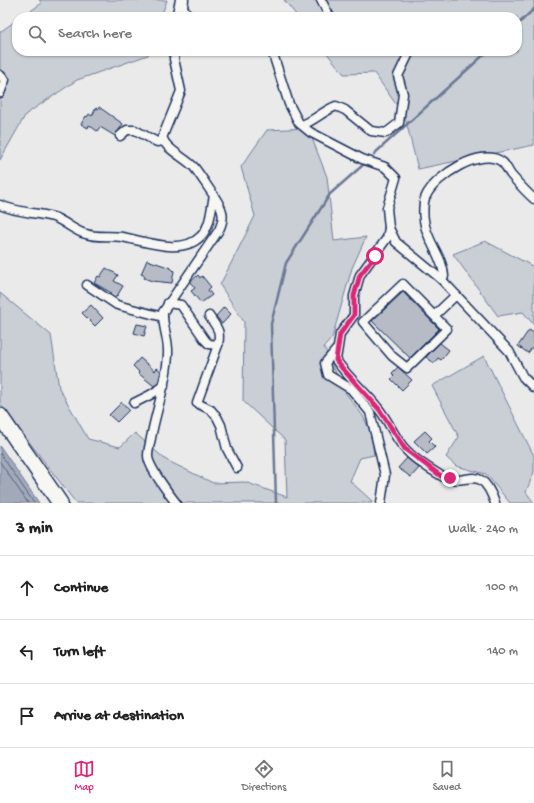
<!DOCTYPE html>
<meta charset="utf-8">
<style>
body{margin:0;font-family:"Gochi Hand",sans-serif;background:#f2f2f2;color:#222}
.stop{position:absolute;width:12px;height:12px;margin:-9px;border:3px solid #db2777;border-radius:50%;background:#fff}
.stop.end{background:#db2777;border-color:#fff;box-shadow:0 1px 4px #0008}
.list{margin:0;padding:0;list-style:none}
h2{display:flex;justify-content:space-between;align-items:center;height:52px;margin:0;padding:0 16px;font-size:17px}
h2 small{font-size:13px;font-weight:400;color:#767676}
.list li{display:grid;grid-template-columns:26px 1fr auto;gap:12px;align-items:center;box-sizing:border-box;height:64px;padding:0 16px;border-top:1px solid #e0e0e0}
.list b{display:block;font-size:15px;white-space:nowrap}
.list em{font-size:13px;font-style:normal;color:#767676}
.icon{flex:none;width:22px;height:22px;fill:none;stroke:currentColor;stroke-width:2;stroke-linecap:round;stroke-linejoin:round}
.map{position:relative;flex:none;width:534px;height:503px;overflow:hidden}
.search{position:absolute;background:#fff;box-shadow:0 1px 3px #0004;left:12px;right:12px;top:12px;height:44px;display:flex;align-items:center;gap:10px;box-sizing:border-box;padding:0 14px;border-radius:16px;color:#767676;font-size:15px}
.sheet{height:244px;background:#fff}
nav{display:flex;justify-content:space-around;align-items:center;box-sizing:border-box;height:56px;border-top:1px solid #e0e0e0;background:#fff;font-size:11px;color:#767676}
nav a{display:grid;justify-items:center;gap:2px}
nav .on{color:#db2777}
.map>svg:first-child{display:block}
.green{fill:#caced5;stroke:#727e9a}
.water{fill:#a2aaba;stroke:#6c7995}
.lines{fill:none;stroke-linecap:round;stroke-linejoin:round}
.shore{stroke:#516083;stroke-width:1}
.stream{stroke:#6c7995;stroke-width:2.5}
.building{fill:#b6bbc6;stroke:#1b2f5e}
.street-casing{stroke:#1b2f5e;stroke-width:11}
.highway-casing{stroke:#1b2f5e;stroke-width:18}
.street{stroke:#f6f6f2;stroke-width:8}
.highway{stroke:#f6f6f2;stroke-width:15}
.route{stroke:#db2777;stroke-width:5}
</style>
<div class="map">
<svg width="534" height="503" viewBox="0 0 534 503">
<rect width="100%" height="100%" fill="#e9eae9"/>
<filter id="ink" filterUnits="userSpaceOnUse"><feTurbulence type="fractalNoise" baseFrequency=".025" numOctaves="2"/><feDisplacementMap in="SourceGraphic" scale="8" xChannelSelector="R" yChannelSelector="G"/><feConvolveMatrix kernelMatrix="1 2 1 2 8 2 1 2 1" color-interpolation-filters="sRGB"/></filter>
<g filter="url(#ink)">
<g class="green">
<path d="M39,0h128l-6,17h-139l20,-14z"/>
<path d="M284,0h250v145l-116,24 -13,-52 -31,-44 -30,1 -19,-23h192v-34h-219z"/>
<path d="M17,20v31h133l-2,4 -71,25 -51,34 -26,46v-128z"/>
<path d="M308,128l19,49 7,64 32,-4 -14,31 -20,70 -8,9 21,45 18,24 8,17 3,22 -14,3 -10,23 22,20v2h-296l-76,-99v-111l51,42 8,53 29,51 32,8 15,-14 31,27 47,23 32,-1 42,15 -2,-57 -42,-39 1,-79 -24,-37 35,-69 -14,-49 26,-37z"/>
<path d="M485,241l49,26v58l-11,-13 -25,4 -45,-62z"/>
<path d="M484,356l50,100v16l-8,20 8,11h-24l-24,-29 -30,-8 -10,-9 13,-20 -27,-51z"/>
</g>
<path class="water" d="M0,446l39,57h-39z"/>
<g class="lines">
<g class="shore">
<path d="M0,453l34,50"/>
<path d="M0,462l28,41"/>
</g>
<g class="stream">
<path d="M517,25l17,-16"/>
<path d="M374,154l114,-103"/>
<path d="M276,503l-5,-179 15,-61 44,-69 33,-29"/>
</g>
</g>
<g class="building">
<path d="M99,107l24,17 -8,12 -15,-9 -3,4 -8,-6 -1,3 -7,-4 5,-8 1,1 2,-3 3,2 4,-8 2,1z"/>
<path d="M147,260l24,8 3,3 -2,12 -20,-2 -8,-3 1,-2 -4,-2z"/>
<path d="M106,268l12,7 -4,6 9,5 -6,10 -23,-13 4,-7 2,1z"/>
<path d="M198,275l2,3 2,-2 9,11 -3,3 4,5 -11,8 -10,-12 4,-3 -5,-6z"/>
<path d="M403,292l36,37 -29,29 -38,-37z"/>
<path d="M91,305l12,13 -8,8 -13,-13z"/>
<path d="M224,307l7,7 -9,10 -6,-8z"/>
<path d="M137,324l10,2 -3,10 -10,-3z"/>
<path d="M529,330l5,3v12l-6,8 -10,-7z"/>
<path d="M440,343l9,7 -8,10 -3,-2 -4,5 -8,-6z"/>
<path d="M140,358l15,13 2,-3 4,3 -3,12 -4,3 -16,-13 1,-1 -6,-6z"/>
<path d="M398,367l14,13 -10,10 -11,-11 3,-3 -2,-3z"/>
<path d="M122,402l7,8 -12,12 -8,-7z"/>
<path d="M425,431l7,7 -3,3 6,6 -8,7 -13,-13z"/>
<path d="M407,458l12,10 -8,9 -13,-9z"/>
</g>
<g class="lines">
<defs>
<g id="street">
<path d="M184,0l-1,7 5,10"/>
<path d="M321,0l9,17"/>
<path d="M176,17l4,-17"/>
<path d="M272,51l17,53 10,19 11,9 52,27 23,8 11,11 -9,30 2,20 7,14 45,37 68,72 14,26 11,11"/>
<path d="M0,75l5,5 -5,13"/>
<path d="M302,125c12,-4 21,-14 34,-19l9,4 26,21 15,2 13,-10 4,-29 -5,-18 12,-25"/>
<path d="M120,136l7,-6h8l22,12 7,-1"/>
<path d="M0,205c18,8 35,7 53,12 12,4 21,14 33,17 11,4 24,1 36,3 23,4 60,19 79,-1 10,-10 10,-28 13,-40 -7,-10 -13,-20 -20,-29 -10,-10 -27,-17 -32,-29l19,-47 -7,-32 1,-8"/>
<path d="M389,228l-2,10 -27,37 -6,21v19l-14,19 -4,26c11,17 29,31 42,48 11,13 16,29 27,41 9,10 23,19 35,26 26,16 39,-17 55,28"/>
<path d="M441,279l3,-3c-1,-20 -18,-35 -20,-56 -1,-6 -1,-19 2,-24 9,-20 56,-50 76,-34 4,3 6,9 9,13 7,8 14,16 23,24"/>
<path d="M403,284l44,45 -40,39 -15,-12 -29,-34z"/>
<path d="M87,285l30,20 46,12"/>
<path d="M168,303l13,2 24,35 4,4 9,1 -21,58 14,7 6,7 4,8 6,24 10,19"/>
<path d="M435,315l21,-20"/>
<path d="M209,316c8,12 12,14 9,29"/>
<path d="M336,350l-11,13 3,12 23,14 19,23 15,63 -4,28"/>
<path d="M134,403l16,-8 14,-9"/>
<path d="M176,503c-7,-9 -28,-37 -28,-47 0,-6 2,-12 3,-18 5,-28 16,-55 17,-84 1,-15 -6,-28 -5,-42l56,-82c7,-14 3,-22 -5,-34"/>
</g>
<path id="highway" d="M0,416l60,87"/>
</defs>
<use href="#street" class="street-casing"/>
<use href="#highway" class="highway-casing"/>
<use href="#street" class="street"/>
<use href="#highway" class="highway"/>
</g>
</g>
<g class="lines" filter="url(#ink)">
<path class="route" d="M375,256l-15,19 -6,21v19l-14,19 -4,26 6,8 37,41 26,40 36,27 9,2"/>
</g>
</svg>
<div class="stop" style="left:375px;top:256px"></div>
<div class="stop end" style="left:450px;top:478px"></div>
<div class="search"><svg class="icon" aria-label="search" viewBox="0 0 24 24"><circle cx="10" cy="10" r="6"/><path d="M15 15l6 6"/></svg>Search here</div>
</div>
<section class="sheet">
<h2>3 min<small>Walk · 240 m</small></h2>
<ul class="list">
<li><svg class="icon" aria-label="ahead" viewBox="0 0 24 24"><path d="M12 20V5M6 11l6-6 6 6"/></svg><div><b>Continue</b></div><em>100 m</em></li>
<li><svg class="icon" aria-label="left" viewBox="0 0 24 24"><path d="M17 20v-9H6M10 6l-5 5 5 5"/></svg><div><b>Turn left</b></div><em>140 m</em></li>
<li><svg class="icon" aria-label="arrive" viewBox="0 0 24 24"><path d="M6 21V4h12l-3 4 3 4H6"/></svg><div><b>Arrive at destination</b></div></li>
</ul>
</section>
<nav>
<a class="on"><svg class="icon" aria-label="map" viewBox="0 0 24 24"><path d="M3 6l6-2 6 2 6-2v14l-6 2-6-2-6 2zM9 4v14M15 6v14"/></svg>Map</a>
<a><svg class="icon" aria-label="directions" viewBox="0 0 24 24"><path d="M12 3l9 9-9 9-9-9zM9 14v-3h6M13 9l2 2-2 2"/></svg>Directions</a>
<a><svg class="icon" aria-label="saved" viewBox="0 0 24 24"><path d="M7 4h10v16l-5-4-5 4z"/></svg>Saved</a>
</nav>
